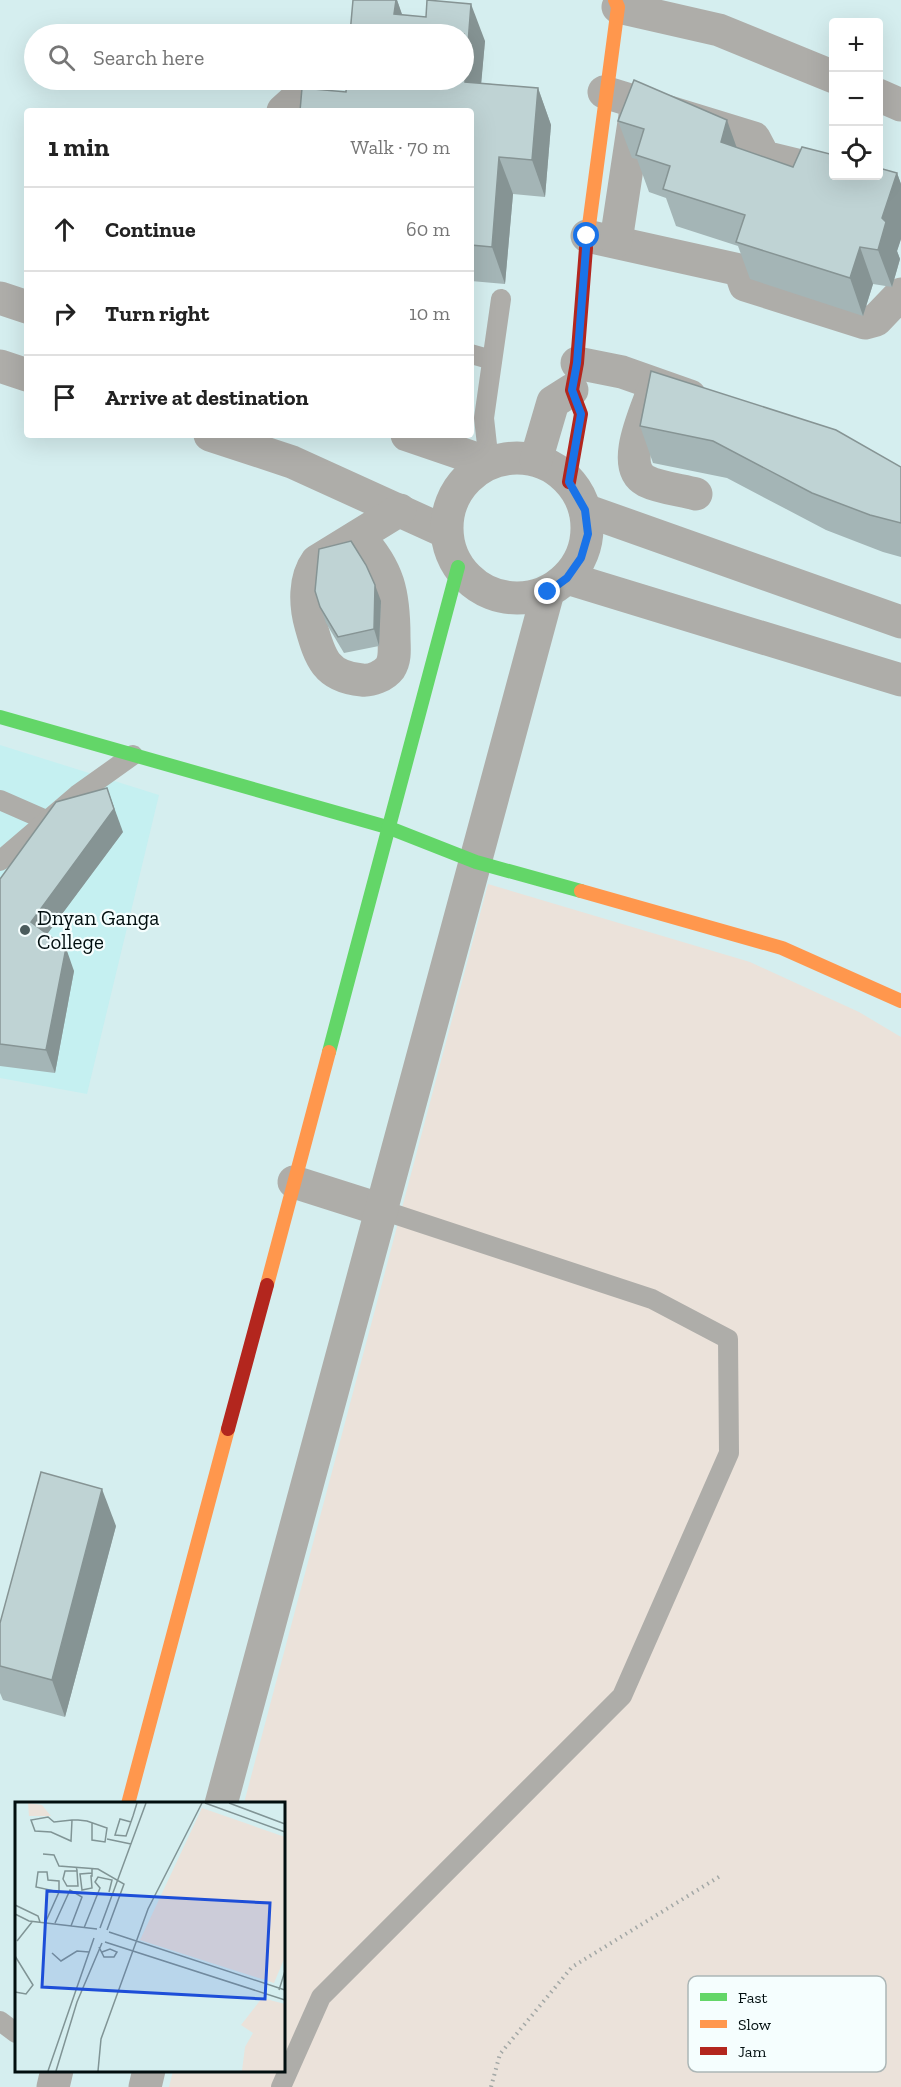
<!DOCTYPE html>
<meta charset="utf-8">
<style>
body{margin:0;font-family:"Zilla Slab",serif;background:#f6f6f6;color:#222}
.controls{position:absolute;right:18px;top:18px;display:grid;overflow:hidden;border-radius:6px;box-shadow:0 6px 24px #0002}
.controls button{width:54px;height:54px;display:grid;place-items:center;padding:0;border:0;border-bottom:2px solid #e0e0e0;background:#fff;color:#222;font:30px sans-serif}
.stop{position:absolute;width:18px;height:18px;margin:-14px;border:4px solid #1a73e8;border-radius:50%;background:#fff}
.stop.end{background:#1a73e8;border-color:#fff;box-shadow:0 2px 6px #0008}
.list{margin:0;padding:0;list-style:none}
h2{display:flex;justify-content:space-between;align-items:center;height:78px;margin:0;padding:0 24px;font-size:26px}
h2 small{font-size:20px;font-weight:400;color:#767676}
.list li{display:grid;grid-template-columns:39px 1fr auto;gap:18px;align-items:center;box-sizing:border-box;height:84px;padding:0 24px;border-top:2px solid #e0e0e0}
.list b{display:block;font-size:22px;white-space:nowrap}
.list em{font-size:20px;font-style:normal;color:#767676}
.icon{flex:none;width:33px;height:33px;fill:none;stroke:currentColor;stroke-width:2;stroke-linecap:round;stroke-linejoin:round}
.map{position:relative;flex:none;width:901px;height:2087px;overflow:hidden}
.search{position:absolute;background:#fff;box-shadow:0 6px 24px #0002;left:24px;top:24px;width:450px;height:66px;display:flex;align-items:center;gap:15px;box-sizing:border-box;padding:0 21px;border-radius:33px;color:#767676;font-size:22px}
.panel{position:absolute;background:#fff;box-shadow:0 6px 24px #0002;left:24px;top:108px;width:450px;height:330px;border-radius:6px}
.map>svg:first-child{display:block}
.built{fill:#c5f0f1}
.green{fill:#ebe2da}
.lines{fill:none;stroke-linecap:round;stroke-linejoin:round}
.path{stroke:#a3a8a6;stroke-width:4;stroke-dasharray:1.5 4.5;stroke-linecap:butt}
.lane{stroke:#aeada9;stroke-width:20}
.street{stroke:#aeada9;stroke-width:33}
.fast{stroke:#63d668;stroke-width:14}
.slow{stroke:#ff974d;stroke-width:14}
.jam{stroke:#b3261e;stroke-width:14}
.wall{fill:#a4b5b6}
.shaded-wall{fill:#869494}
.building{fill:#bfd3d4;stroke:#869494;stroke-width:1.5}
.route{stroke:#1a73e8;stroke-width:8}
.poi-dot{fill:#4b5c5d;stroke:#f5fefe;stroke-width:2}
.labels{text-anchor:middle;stroke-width:4.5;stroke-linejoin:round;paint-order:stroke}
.poi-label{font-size:21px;fill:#010e0f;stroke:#f5fefe;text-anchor:start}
.inset-road{fill:none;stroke:#809495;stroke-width:1.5}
.view{fill:#1d4ed8;fill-opacity:0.15;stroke:#1d4ed8;stroke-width:3}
.inset-edge{fill:none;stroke:#010e0f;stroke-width:3}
.key{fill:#f5fefe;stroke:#acb6b6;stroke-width:1.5}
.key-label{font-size:16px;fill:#010e0f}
</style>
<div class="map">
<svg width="901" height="2087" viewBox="0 0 901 2087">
<rect width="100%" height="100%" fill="#d5eeef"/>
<path class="built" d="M0,745l159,50 -72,299 -87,-16z"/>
<path class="green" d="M488,884l262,78 109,50 42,25v1050h-732l4,-16 111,-1v-266l-40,-1z"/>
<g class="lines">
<path class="path" d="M491,2087l9,-33 72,-87 150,-92"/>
<g class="lane">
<path d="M471,354l21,6"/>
<path d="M489,463l-5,-45 17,-119"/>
<path d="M0,800l48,21"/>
<path d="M0,861l77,-66 56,-40"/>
<path d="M0,2021l16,12"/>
<path d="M281,2087l40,-90 301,-301 107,-243 -1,-114 -76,-40 -270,-89"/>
</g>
<g class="street">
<path d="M618,7l101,23 115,47"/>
<path d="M604,92l150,46 10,19 70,17"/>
<path d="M878,95l23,10"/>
<path d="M283,111l34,-31"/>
<path d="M587,236l153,34 5,15 120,38 11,-3 25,-26"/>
<path d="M616,241l20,-132"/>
<path d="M0,298l27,9"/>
<path d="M577,363l45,9 68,24"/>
<path d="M0,366l27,9"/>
<path d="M655,385c-7,23 -37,81 -9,96 14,7 35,9 50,13"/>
<path d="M210,435l82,27 154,70"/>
<path d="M407,435l82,28"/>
<circle cx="517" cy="528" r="70"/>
<path d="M536,460l17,-58 19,-12"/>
<path d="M585,510l316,112"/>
<path d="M359,537c30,32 35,57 35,100 0,10 2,22 -4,31 -6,8 -19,13 -28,12 -36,-3 -42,-22 -51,-54 -6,-21 -7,-47 6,-65l83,-51"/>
<path d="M567,578l334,102"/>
<path d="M294,1182l88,28"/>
<path d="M221,1804l327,-1212"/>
<path d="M53,2087l4,-17"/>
<path d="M145,2087l4,-17"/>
</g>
<g class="fast">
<path d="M0,717l387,110 89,35 105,29"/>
<path d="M329,1052l129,-485"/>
</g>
<g class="slow">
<path d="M586,248l32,-241 -3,-7"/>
<path d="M581,891l201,57 119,53"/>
<path d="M267,1285l62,-233"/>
<path d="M128,1804l100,-375"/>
</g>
<g class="jam">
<path d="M569,482l12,-68 -9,-24 5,-27 9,-115"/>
<path d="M228,1429l39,-144"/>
</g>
</g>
<g class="wall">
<path d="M353,0h44l5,15 83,26 -4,42 57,5 13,37 -6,72 -32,-3 -8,90 -34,-3v-170z"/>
<path d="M618,121l119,27 56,19 104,6 4,11v55l-4,12 3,8 -8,28 -19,-3 -10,32 -113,-37 -12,-33 -62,-20 -10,-28 -17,-6 -12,-33 -5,-1z"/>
<path d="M640,426l261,41v90l-18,-5 -57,-22 -99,-52 -74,-15z"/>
<path d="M315,591l66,10 -2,45 -35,7 -18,-30z"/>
<path d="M123,832l-76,102 27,37 -19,102 -55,-7v-187z"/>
<path d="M116,1526l-51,191 -62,-17 -3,-7v-70z"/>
</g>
<g class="shaded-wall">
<path d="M396,0h1l12,34 -15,-20z"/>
<path d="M471,4l14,37 -7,78 -13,-37z"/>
<path d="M538,88l13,37 -6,72 -13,-37z"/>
<path d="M727,120l13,37 -19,-15z"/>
<path d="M499,157l14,37 -8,90 -13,-37z"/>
<path d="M897,173l4,11v55l-4,12 3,8 -8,28 -14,-37 4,-32z"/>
<path d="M860,247l13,37 -10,32 -13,-38z"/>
<path d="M375,585l6,16 -2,45 -5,-17z"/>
<path d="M107,788l16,44 -84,113 -8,-23z"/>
<path d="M66,948l8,23 -19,102 -9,-23z"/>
<path d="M102,1489l14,37 -51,191 -13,-37z"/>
</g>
<g class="building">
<path d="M353,0h43l-2,14 32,3 1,-17 44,4 -6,78 73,6 -6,72 -33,-3 -7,90 -21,-2v-134h-171l2,-23 44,4 1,-12h117v-46h-114z"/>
<path d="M634,80l93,40 -6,22 72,25 9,-20 32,8v21h45v-8l18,5 -15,45 4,4 -8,28 -18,-3 -10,31 -114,-36 9,-27 -82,-26 7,-23 -34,-11 8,-26 -26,-8z"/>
<path d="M651,371l185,59 65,37v56l-31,-8 -58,-22 -99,-52 -73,-15z"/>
<path d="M351,541l15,24 9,20 -1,44 -36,8 -18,-30 -5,-16 4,-42z"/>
<path d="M107,788l7,21 -83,113 35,26 -20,102 -46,-6v-165l56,-77z"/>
<path d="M41,1472l61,17 -50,191 -52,-14v-43z"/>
</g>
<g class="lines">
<path class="route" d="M548,592l19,-14 14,-20 7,-24 -3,-24 -16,-28 12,-68 -9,-24 5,-27 10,-127"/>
</g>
<circle class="poi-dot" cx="25" cy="930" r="6"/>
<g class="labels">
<g class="poi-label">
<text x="37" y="925">Dnyan Ganga<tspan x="37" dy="24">College</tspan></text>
</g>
</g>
<g transform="translate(15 1802)">
<rect width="270" height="270" fill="#d5eeef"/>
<path d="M13,1l14,2 9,11h-22zM187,6l83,29v120l-11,26 -134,-43zM247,196l23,6v67h-43l3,-24 8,-14 -12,-8z" fill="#ebe2da"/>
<path class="inset-road" d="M190,1l80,29M214,1l56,21M57,18l-1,21 -20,-9 -16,-1 -4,-11 17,-3 6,5 18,-2h6l9,1 20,7 -2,14 -13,-2v-17M116,20l-11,-3 -5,16 11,1 7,-20 4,-13M92,37l24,5M28,52l11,1 5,11 39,3 26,15 -17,46M61,65l1,3v1l1,15h-11l-4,-7 2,-8h12M77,67v7h-1l1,12 -10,2 -2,-16 12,-1M0,103l23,11 2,6M0,112l14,7 68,8M31,119l13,-29 -23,-5 2,-15h9l1,8 11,1v11M40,121l15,-33 12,7 -11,29M69,126l16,-40 -5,-6 3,-5 14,3 -3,12M85,126l46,-125M94,130l176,58M2,139l15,-19M90,140l180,58M84,145l5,10h10l3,-5 -7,-3 -8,3M37,151l9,8 16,-10 12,1M0,154l18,29 -7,9 -11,-2M264,188l6,-19M33,269l46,-133M41,269l21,-69 25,-59M83,269l3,-32 47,-130 54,-106"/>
<path class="view" d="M32,89l223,12 -5,96 -223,-12z"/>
<rect width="270" height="270" class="inset-edge"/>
</g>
<rect x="688" y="1976" width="198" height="96" rx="9" class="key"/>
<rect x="700" y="1993" width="27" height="8" fill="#63d668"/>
<rect x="700" y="2020" width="27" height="8" fill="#ff974d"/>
<rect x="700" y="2047" width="27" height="8" fill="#b3261e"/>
<g class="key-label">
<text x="738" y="2003">Fast</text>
<text x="738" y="2030">Slow</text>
<text x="738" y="2057">Jam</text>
</g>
</svg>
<div class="controls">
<button>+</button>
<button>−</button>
<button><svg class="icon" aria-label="locate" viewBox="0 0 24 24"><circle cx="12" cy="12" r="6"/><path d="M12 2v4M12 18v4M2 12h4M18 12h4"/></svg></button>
</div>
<div class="stop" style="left:587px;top:236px"></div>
<div class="stop end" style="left:548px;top:592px"></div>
<div class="search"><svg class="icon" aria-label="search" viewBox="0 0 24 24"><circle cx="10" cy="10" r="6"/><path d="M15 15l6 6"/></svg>Search here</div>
<section class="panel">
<h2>1 min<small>Walk · 70 m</small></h2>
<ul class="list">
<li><svg class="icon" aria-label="ahead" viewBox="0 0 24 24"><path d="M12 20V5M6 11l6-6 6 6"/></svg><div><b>Continue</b></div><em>60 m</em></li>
<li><svg class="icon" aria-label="right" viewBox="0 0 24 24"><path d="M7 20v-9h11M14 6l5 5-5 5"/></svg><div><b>Turn right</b></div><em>10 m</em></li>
<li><svg class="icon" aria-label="arrive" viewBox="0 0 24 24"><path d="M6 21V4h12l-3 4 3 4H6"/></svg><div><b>Arrive at destination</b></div></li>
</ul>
</section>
</div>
